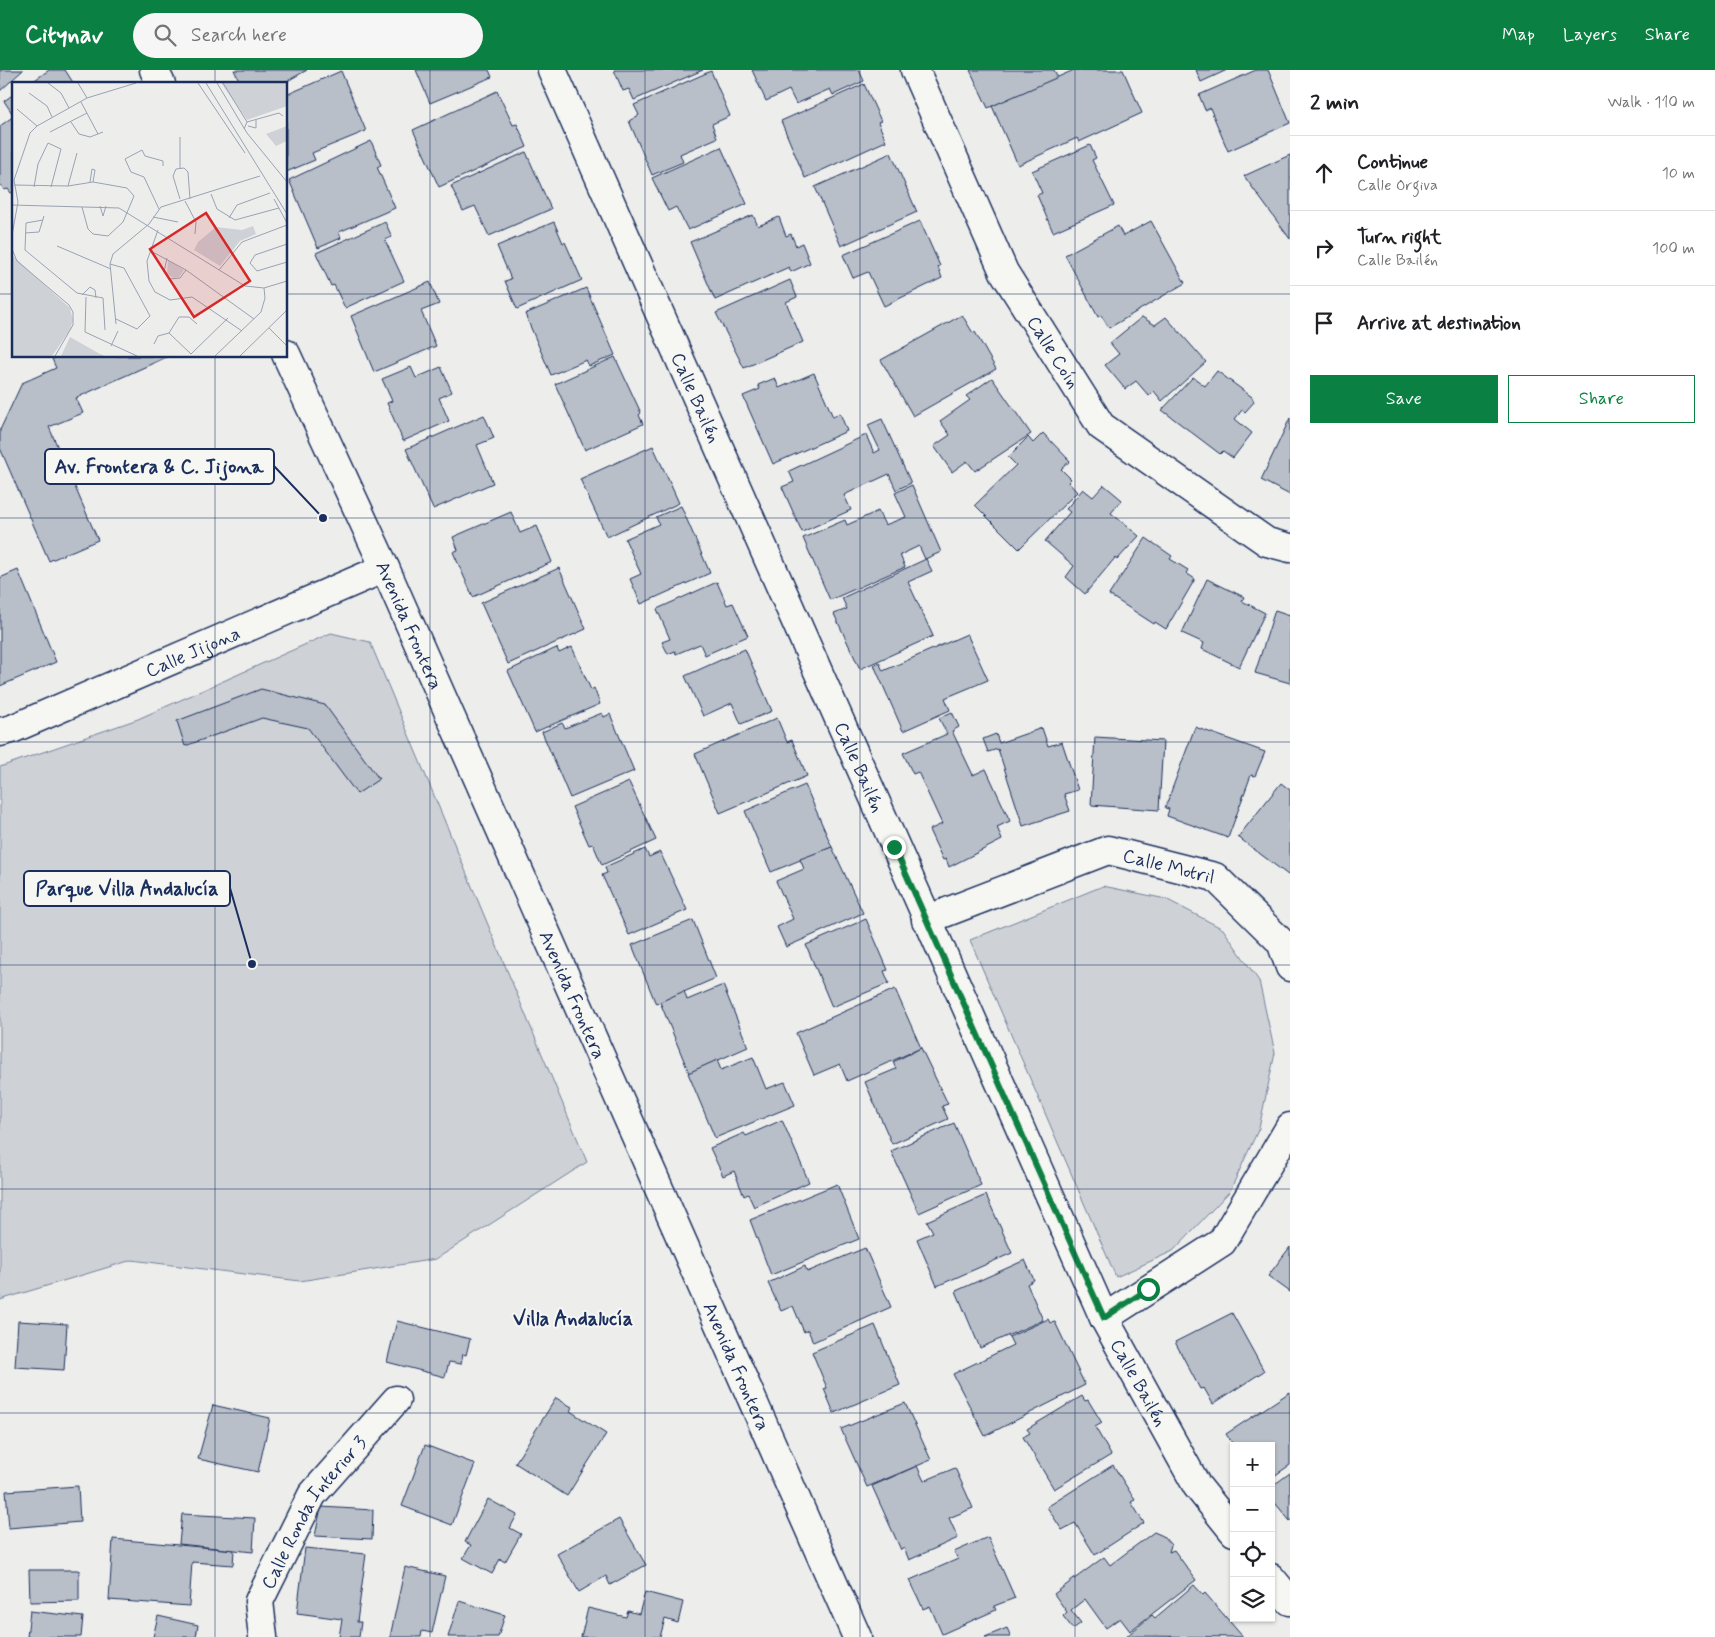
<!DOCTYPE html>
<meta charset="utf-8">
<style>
body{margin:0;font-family:Mynerve,sans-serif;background:#f6f6f6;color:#202124}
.controls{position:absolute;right:15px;bottom:15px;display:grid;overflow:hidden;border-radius:0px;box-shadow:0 1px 4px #0004}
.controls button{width:45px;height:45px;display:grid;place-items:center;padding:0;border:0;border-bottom:1px solid #e0e0e0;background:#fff;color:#202124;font:25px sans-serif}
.stop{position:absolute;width:15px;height:15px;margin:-11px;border:4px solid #0b8043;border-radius:50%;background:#fff}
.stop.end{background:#0b8043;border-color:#fff;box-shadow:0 1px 5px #0008}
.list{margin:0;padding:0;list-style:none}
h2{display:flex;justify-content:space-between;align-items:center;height:65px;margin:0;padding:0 20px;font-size:21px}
h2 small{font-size:16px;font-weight:400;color:#757577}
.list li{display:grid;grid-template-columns:32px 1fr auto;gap:15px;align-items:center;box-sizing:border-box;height:75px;padding:0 20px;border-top:1px solid #e0e0e0}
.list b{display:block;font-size:19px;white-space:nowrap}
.list p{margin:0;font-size:16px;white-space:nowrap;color:#757577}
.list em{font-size:16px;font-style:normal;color:#757577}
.actions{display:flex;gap:10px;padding:15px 20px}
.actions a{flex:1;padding:11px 0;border:1px solid #0b8043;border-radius:0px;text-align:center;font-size:18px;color:#0b8043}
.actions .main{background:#0b8043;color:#fff}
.icon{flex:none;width:28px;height:28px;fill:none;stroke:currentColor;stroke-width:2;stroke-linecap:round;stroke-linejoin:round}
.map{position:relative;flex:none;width:1290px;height:1567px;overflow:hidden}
header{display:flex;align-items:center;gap:30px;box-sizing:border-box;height:70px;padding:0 25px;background:#0b8043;color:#fff}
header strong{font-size:24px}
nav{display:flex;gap:28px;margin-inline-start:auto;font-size:18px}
.search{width:350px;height:45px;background:#f6f6f6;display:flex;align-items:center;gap:12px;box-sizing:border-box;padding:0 18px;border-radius:28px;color:#757577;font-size:19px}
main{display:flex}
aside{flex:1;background:#fff}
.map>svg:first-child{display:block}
.green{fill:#ced2d7;stroke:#74809a}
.building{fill:#b9bfc8;stroke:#1b2f5e}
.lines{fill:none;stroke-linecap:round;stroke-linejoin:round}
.minor-casing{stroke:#1b2f5e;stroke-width:31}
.minor{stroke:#f6f6f2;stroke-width:28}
.route{stroke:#0b8043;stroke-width:6}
.grid{fill:none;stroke:#1b2f5e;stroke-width:1;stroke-opacity:0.55}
.labels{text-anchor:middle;stroke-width:4;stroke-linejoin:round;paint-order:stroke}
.street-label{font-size:19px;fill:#1b2f5e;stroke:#f6f6f2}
.neighbourhood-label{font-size:20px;font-weight:bold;fill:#1b2f5e;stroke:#f6f6f2}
.inset-road{fill:none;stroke:#99a2b3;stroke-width:1}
.view{fill:#d62828;fill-opacity:0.15;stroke:#d62828;stroke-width:2.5}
.inset-edge{fill:none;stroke:#1b2f5e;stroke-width:2.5}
.leader{fill:none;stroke:#1b2f5e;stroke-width:2}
.callout-dot{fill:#1b2f5e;stroke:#f6f6f2;stroke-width:2}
.callout{fill:#f6f6f2;stroke:#1b2f5e;stroke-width:2}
.callout-label{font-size:20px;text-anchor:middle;font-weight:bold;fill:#1b2f5e}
</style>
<header>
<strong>Citynav</strong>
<div class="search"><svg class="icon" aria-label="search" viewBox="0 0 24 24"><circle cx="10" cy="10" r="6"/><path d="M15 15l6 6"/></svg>Search here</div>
<nav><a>Map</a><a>Layers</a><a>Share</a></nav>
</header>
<main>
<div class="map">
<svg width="1290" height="1567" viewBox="0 0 1290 1567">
<rect width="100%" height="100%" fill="#edeeec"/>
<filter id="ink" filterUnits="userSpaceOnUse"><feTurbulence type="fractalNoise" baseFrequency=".02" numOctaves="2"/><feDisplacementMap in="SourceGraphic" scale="10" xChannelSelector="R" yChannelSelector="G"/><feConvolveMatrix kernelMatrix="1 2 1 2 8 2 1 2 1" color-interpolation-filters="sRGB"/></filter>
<g filter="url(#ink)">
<g class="green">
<path d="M331,563l39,9 217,520 -151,97 -136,22 -168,-21 -132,40v-533l138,-48z"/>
<path d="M1103,816l63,13 57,30 36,52 16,72 -16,75 -29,63 -57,60 -57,26 -146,-337z"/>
</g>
<g class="building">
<path d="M0,0h23l-23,21z"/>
<path d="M49,0h16l9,14h-45z"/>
<path d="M234,0h73l-25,14h-41z"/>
<path d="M416,0h73l3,7 -62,26z"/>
<path d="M614,0h89l-69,30 -5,-11 -6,2z"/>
<path d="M752,0h107l5,11 -31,14 -3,-6 -34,15 -7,-14 -23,11z"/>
<path d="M970,0h84l4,8 -70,30z"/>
<path d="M1074,0h49l19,43 -63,29 -2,-4 -59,27 -26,-59z"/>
<path d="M1196,0h31l-26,12z"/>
<path d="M1256,0h12l22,53 -62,28 -18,-43 -5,2 -6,-15z"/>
<path d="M341,1l25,60 -54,22 3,7 -29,12v-77z"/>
<path d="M711,1l19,45 -18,8 5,14 -37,16 3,8 -31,13 -23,-54 10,-6 -5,-10z"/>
<path d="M864,14l17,37 -3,1 8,19 -81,37 -24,-57z"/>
<path d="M497,21l16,34 4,-1 10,23 -88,40 -26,-57z"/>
<path d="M14,24v98l-3,1 -3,-4 -4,1 -4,-7v-57l14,-10 -10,-15z"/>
<path d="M371,71l10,24 -4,2 18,41 -56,24 2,6 -23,10 -29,-68z"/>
<path d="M1090,75l6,13 -4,2 22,45 -61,27 -16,-37 5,-2 -10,-22z"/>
<path d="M721,77l26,57 -59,26 -12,-23 -8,4 -16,-33z"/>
<path d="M526,82l25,57 -62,27 -14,-30 -12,5 -12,-25z"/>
<path d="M891,83l26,59 -76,34 -26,-59z"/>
<path d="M1290,85v84l-46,-63z"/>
<path d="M753,145l5,11 21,-9 7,19 5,-2 5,12 6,-3 8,20 -19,9 -2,-5 -74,33 -25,-58z"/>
<path d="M920,151l20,45 -2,1 4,11 -58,28 -16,-34 -15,6 -10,-23z"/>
<path d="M1151,151l34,62 -76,45 -8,-13 -3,2 -33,-62 53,-29 5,10z"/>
<path d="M385,152l7,15 -7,3 19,41 -59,27 -11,-23 -3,1 -15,-33z"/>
<path d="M554,152l9,21 2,-1 17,38 -65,29 -12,-28 6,-2 -14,-33z"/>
<path d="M790,210l7,17 -11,5 17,40 -59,26 -28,-55z"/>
<path d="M430,212l9,22 -18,7 15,35 -62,26 -23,-56z"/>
<path d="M586,218l29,67 -26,11 -3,-6 -35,15 -26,-61z"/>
<path d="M962,245l11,18 2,-1 21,37 -83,47 -32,-56z"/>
<path d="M1142,247l13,8 11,-8 40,45 -44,39 -8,-10 -5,5 -13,-15 -11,8 -20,-24 14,-11 -9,-11z"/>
<path d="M58,286h111l-93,42 7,15 -34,14 49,113 -49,21 -49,-113v-18l22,-47 34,-15 -4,-9z"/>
<path d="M615,287l26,56 -2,2 4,9 -58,26 -30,-66z"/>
<path d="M411,297l5,11 25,-11 11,25 -13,6 10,23 -46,20 -16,-38 5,-2 -10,-22z"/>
<path d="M1217,301l35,26 2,5 -9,10 -3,-2 -7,9 17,14 -19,25 -10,-7 -3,3 -58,-44 31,-33 12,9z"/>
<path d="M814,303l19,44 7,-4 7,18 -74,33 -30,-68 17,-7 -2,-4 17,-7 4,10z"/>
<path d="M992,308l39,56 -56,37 -8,-10 -15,11 -18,-26 16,-11 -10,-14 30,-21 -4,-4z"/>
<path d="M484,345l10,23 -17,7 16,38 -60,26 -27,-60z"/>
<path d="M1290,348v77l-29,-15z"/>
<path d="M882,349l29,64 -15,7 -7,-16 -45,21 7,15 -49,22 -20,-45 12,-5 -5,-11 77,-36 8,18 6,-3 -12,-25z"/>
<path d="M1043,363l27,28 -9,8 10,10 -3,3 9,10 -58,57 -44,-44 41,-40 -8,-8 20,-20 5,6z"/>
<path d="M653,376l26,57 -72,34 -27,-58z"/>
<path d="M912,415l29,67 -16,7 -6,-13 -19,9 5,12 -75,33 -27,-62 42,-18 2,5 31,-14 7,14 21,-8 -11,-24z"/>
<path d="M1104,415l18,15 -11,13 28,23 -22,24 -2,-2 -30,36 -19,-17 8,-11 -29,-25 25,-29 -4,-3 17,-20 10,8z"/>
<path d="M681,436l29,67 -69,31 -11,-25 11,-5 -16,-35 34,-15 -3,-7z"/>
<path d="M511,442l9,21 17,-7 15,36 -79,35 -20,-45 5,-2 -5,-13z"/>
<path d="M1146,468l26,18 -2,3 18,11 -2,3 9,6 -29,50 -11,-7 -1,2 -45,-29z"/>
<path d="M926,489l6,12 -24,11 25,54 -73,33 -26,-55 13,-5 -5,-11z"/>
<path d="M559,498l27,61 -78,35 -27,-61z"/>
<path d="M18,500l38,92 -56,24v-108z"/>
<path d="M1207,509l37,18 -2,4 23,12 -26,54 -37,-18 2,-6 -22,-10z"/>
<path d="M717,512l10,23 6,-2 15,33 -43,19 -5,-11 -24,10 -1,-3 -7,3 -6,-12 8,-3 -13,-30z"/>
<path d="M1275,540l15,5v68l-35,-10z"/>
<path d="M967,564l21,46 -43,18 5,12 -47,21 -29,-66 5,-3 4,9z"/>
<path d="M572,577l19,43 3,-2 6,16 -65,28 -27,-61 46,-22 3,-1 2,5z"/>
<path d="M745,579l27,62 -31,13 -9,-21 -29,13 -18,-40z"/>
<path d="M261,619l64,16 54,74 -22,15 -49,-66 -46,-10 -77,28 -8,-25z"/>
<path d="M952,642l7,15 -7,4 21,44 13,-6 24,52 -13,6 5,13 -53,27 -3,-8 -3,1 -14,-30 13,-6 -24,-52 -5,2 -10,-21 44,-19 -8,-16z"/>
<path d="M602,643l2,4 6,-3 24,57 -64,27 -28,-66 20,-9 3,5z"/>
<path d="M777,648l10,24 5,-2 15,36 -87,37 -25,-59z"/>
<path d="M1195,657l70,25 -10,24 -4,-1 -23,63 -61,-22 2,-7 -4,-1z"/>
<path d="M1042,658l6,18 14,-4 16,48 -14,4 6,17 -47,15 -25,-77 -10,3 -5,-13 13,-5 3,9z"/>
<path d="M1095,667l68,4 -4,69 -68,-5z"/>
<path d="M629,712l27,58 -54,25 -9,-21 -4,1 -17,-38z"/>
<path d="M1281,713l9,7v82l-2,3 -50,-38z"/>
<path d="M805,715l27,62 -61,25 -26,-61z"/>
<path d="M832,777l31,66 -77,34 -9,-20 16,-8 -17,-38 28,-12 -4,-10z"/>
<path d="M645,779l4,8 11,-5 27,58 -58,25 -27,-60 5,-2 -2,-6z"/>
<path d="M866,849l22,51 -4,1 5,12 -57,24 -26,-62z"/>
<path d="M693,850l23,58 -60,26 -24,-59z"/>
<path d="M723,915l25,62 -59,26 -29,-71 24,-11 3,9z"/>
<path d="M895,919l26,59 -74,33 -7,-17 -26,11 -18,-42z"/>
<path d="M921,978l27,56 -6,2 6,13 -56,25 -27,-62 31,-13 -3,-7z"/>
<path d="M753,987l13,32 19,-7 10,23 -80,33 -27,-65 29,-13 4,10z"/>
<path d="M782,1050l27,62 -55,25 -6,-13 -4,2 -10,-25 -11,5 -13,-28 34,-15 2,3z"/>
<path d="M954,1053l27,62 -62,28 -28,-62z"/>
<path d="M837,1114l22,55 -88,36 -21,-55z"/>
<path d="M986,1125l26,58 -75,33 -20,-47 16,-7 -6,-11z"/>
<path d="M1290,1177v45l-22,-16z"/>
<path d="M865,1178l26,59 -78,35 -5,-12 -4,2 -11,-26 -12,5 -13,-28 37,-17 2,6z"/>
<path d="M1025,1190l9,20 -7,4 16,36 -63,28 -24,-57z"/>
<path d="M1232,1243l32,58 -51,33 -9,-16 -4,1 -25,-47z"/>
<path d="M1048,1249l2,4 5,-1 30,63 -100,51 -32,-62 60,-29 -4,-8z"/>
<path d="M18,1251l49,3 -3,46 -49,-3z"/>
<path d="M397,1251l73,18 -4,16 -3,-1 -2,10 -12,-2 -4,15 -58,-15z"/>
<path d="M875,1255l25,60 -66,28 -10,-24 3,-1 -15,-36z"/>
<path d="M1290,1322v73l-19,13v-32h-37l-8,-12z"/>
<path d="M1082,1326l3,5 3,-1 14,23 -7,4 16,28 -57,34 -31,-52 7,-4 -3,-4z"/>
<path d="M556,1328l16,9 -2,4 36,23 -39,62 -52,-33z"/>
<path d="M905,1333l26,57 -64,27 -26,-58z"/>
<path d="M213,1335l57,13 -12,54 -60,-13z"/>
<path d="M425,1375l50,19 -23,61 -50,-19z"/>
<path d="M1113,1395l22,35 -4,2 13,21 -49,32 -20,-32 -13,7 -15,-23z"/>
<path d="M917,1396l7,15 31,-13 18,40 -24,10 9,20 -49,22 -5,-12 -3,2 -29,-64z"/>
<path d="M1290,1403v48l-19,-23v-11z"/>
<path d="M78,1416l2,36 -71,6 -3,-37z"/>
<path d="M488,1429l29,16 -7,13 11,6 -16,28 -5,-3 -8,15 -29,-16 8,-13 -6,-3z"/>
<path d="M321,1437l52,3 -1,29 -57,-3z"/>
<path d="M182,1444l73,4 -2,34 -74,-8z"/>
<path d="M619,1449l27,46 -36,20 -4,-9 -27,16 -22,-38z"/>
<path d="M1154,1462l9,4 8,9 -2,7 5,-2 22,30 -66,51 -10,-13 -14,10 -21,-29 -14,11 10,13 -8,6 -10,-13 4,-4 -13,-18 50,-37 6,8z"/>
<path d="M988,1467l27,61 -21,8 2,4 -54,24 -12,-28 -7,3 -13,-29 48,-21 -4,-7z"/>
<path d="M113,1469l121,11 -1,15 -41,-3 -3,44 -80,-6z"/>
<path d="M305,1478l61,6 -9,68h4l-2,15h-20l3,-18 -45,-6z"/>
<path d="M405,1497l40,9 -13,57 -10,-2 -1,6h-31z"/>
<path d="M29,1500h50v31l-49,1z"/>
<path d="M1194,1515l9,10 2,-2 38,44 -116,-1 25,-21 3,3z"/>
<path d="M645,1522l38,10 -5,21 -13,-4 -5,18h-79l7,-29 38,9 2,-6 11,3z"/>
<path d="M459,1531l46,14 -7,22h-50z"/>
<path d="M30,1541l53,6 -2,20h-54z"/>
<path d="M158,1546l40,9 -2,12h-43z"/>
<path d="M1007,1558l4,9h-26z"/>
</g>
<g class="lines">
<defs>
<g id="minor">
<path d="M154,0l7,14"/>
<path id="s1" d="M552,0l552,1248 93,168 37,46"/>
<path id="s2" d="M915,0l89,202 97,154 166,116 23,6"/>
<path id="s3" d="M286,284l99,214 472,1069"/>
<path id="s4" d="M0,662l12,-3 373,-161"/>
<path id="s5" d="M926,850l182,-70 107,27 66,65 9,25"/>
<path d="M1104,1248l118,-76 68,-115"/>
<path d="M1271,1508l19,23"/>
<path id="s6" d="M263,1567l-4,-36 53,-106 84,-95"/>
</g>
</defs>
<use href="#minor" class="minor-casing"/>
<use href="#minor" class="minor"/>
</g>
</g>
<g class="lines" filter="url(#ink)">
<path class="route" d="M894,777l210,471 44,-29"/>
</g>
<path class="grid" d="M215,0v14M430,0v1567M645,0v1567M860,0v1567M1075,0v1567M0,224h14M286,224h1004M215,286v1281M0,448h1290M0,672h1290M0,895h1290M0,1119h1290M0,1343h1290"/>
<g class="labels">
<g class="street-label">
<text dy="7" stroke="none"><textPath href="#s2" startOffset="315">Calle Coín</textPath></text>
<text dy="7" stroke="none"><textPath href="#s1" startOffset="358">Calle Bailén</textPath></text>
<text dy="7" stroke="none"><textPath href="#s3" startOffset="298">Avenida Frontera</textPath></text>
<text dy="7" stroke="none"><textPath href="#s4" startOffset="209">Calle Jijona</textPath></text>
<text dy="7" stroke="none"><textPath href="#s1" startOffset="762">Calle Bailén</textPath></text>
<text dy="7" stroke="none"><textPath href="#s5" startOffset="258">Calle Motril</textPath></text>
<text dy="7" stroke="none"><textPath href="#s3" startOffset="702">Avenida Frontera</textPath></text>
<text dy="7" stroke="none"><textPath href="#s3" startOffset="1108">Avenida Frontera</textPath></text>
<text dy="7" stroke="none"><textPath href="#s1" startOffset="1438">Calle Bailén</textPath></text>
<text dy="7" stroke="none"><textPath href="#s6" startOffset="141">Calle Ronda Interior 3</textPath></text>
</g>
<g class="neighbourhood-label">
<text x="573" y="1255">Villa Andalucía</text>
</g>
</g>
<g transform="translate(12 12)">
<rect width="275" height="275" fill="#edeeec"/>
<path d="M209,1h66v23l-40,14zM275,44v15l-11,5 -10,-12zM241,144l3,8 -16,7 -20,25 -26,-16 4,-8 18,-15 26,3zM0,173l58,53 3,12 -3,10 -18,26h-40zM156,178l16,10 -5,7 -6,1 -6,-4zM58,255l30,17 5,2h-44z" fill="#ced2d7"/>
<path class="inset-road" d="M36,1l13,10 8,15M66,1l9,15M186,1l47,70M194,1l81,131M205,1l30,50 40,49M211,1l24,39M17,11l18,13 5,11M69,20l17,32M5,27l20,17M59,40l8,12 11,3 13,-5M236,44l8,2v-8M232,47l3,-7 32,-9 4,3M38,50l37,-19M168,55v31M78,100l2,-13 3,1 -2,12M2,103l54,1 25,-4 34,6 7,8 -11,26 -15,14 -15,-2 -5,-5 -6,-22M56,104l9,-33M22,105l4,-23 10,-21 13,6 -10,38M199,112l6,15 18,11 44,-12M168,117l-7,-23 3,-7 8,-1 4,4 2,27M262,117l13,24M173,119l11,21 -1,12M0,123l107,3 126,78 19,2 23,-7M88,124l3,10 3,-10M147,127l-15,-32 -13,-5 -6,-13 17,-9 3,6 18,5v5M141,135l25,5M217,136l8,-13 33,-12M31,138l-17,3 -1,27 52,43 26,5 2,32M146,148l-11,31 2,20 6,11 15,8 22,-3 50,34M13,151l14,-1 5,-16M0,153l6,-33 -4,-22 16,-47 7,-7 50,-28 49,-15M275,162l-32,11 -5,8 7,8 30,-9M45,164l54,23M0,167l5,12 52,44 4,7v13l-18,31M137,168l37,20 68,49M155,176l-3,14 6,7 10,-1 6,-8M98,182l14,4 26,48 -13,13 -21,-10M207,188l23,-28 45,-17M70,213l8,-8 5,3 1,8M74,215l-1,35 52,24M104,242l-6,-60 3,-10 36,-30 12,-17 99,-31M257,246l18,18M157,251l10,-16h10l8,7M157,251l22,21M142,262l4,-8 11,-3M99,264l7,-15M179,272l37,-36M203,274l46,-44 4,-14 -1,-10M228,274l47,-46"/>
<path class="view" d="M194,131l44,68 -56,36 -44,-68z"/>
<rect width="275" height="275" class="inset-edge"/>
</g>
<path class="leader" d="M323 448L274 396M252 894L230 818"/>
<g class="callout-dot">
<circle cx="323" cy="448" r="5"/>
<circle cx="252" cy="894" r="5"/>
</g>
<g class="callout">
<rect x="45" y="379" width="229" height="35" rx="5"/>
<rect x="24" y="801" width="206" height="35" rx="5"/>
</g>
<g class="callout-label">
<text x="159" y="403">Av. Frontera &amp; C. Jijona</text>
<text x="127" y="825">Parque Villa Andalucía</text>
</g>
</svg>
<div class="controls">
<button>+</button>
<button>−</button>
<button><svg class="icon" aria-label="locate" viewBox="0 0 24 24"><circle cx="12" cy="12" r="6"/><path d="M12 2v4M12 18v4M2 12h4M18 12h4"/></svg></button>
<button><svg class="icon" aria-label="layers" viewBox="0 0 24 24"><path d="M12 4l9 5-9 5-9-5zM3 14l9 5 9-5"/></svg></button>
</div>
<div class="stop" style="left:1148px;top:1219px"></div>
<div class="stop end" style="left:894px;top:777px"></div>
</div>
<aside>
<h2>2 min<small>Walk · 110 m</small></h2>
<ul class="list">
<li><svg class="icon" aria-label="ahead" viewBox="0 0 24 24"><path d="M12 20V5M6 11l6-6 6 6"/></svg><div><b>Continue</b><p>Calle Orgiva</p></div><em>10 m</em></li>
<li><svg class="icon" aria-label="right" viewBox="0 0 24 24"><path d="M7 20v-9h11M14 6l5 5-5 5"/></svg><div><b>Turn right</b><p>Calle Bailén</p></div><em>100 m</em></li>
<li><svg class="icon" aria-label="arrive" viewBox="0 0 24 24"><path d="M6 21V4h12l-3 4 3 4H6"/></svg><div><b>Arrive at destination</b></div></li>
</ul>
<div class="actions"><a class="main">Save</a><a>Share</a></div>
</aside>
</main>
